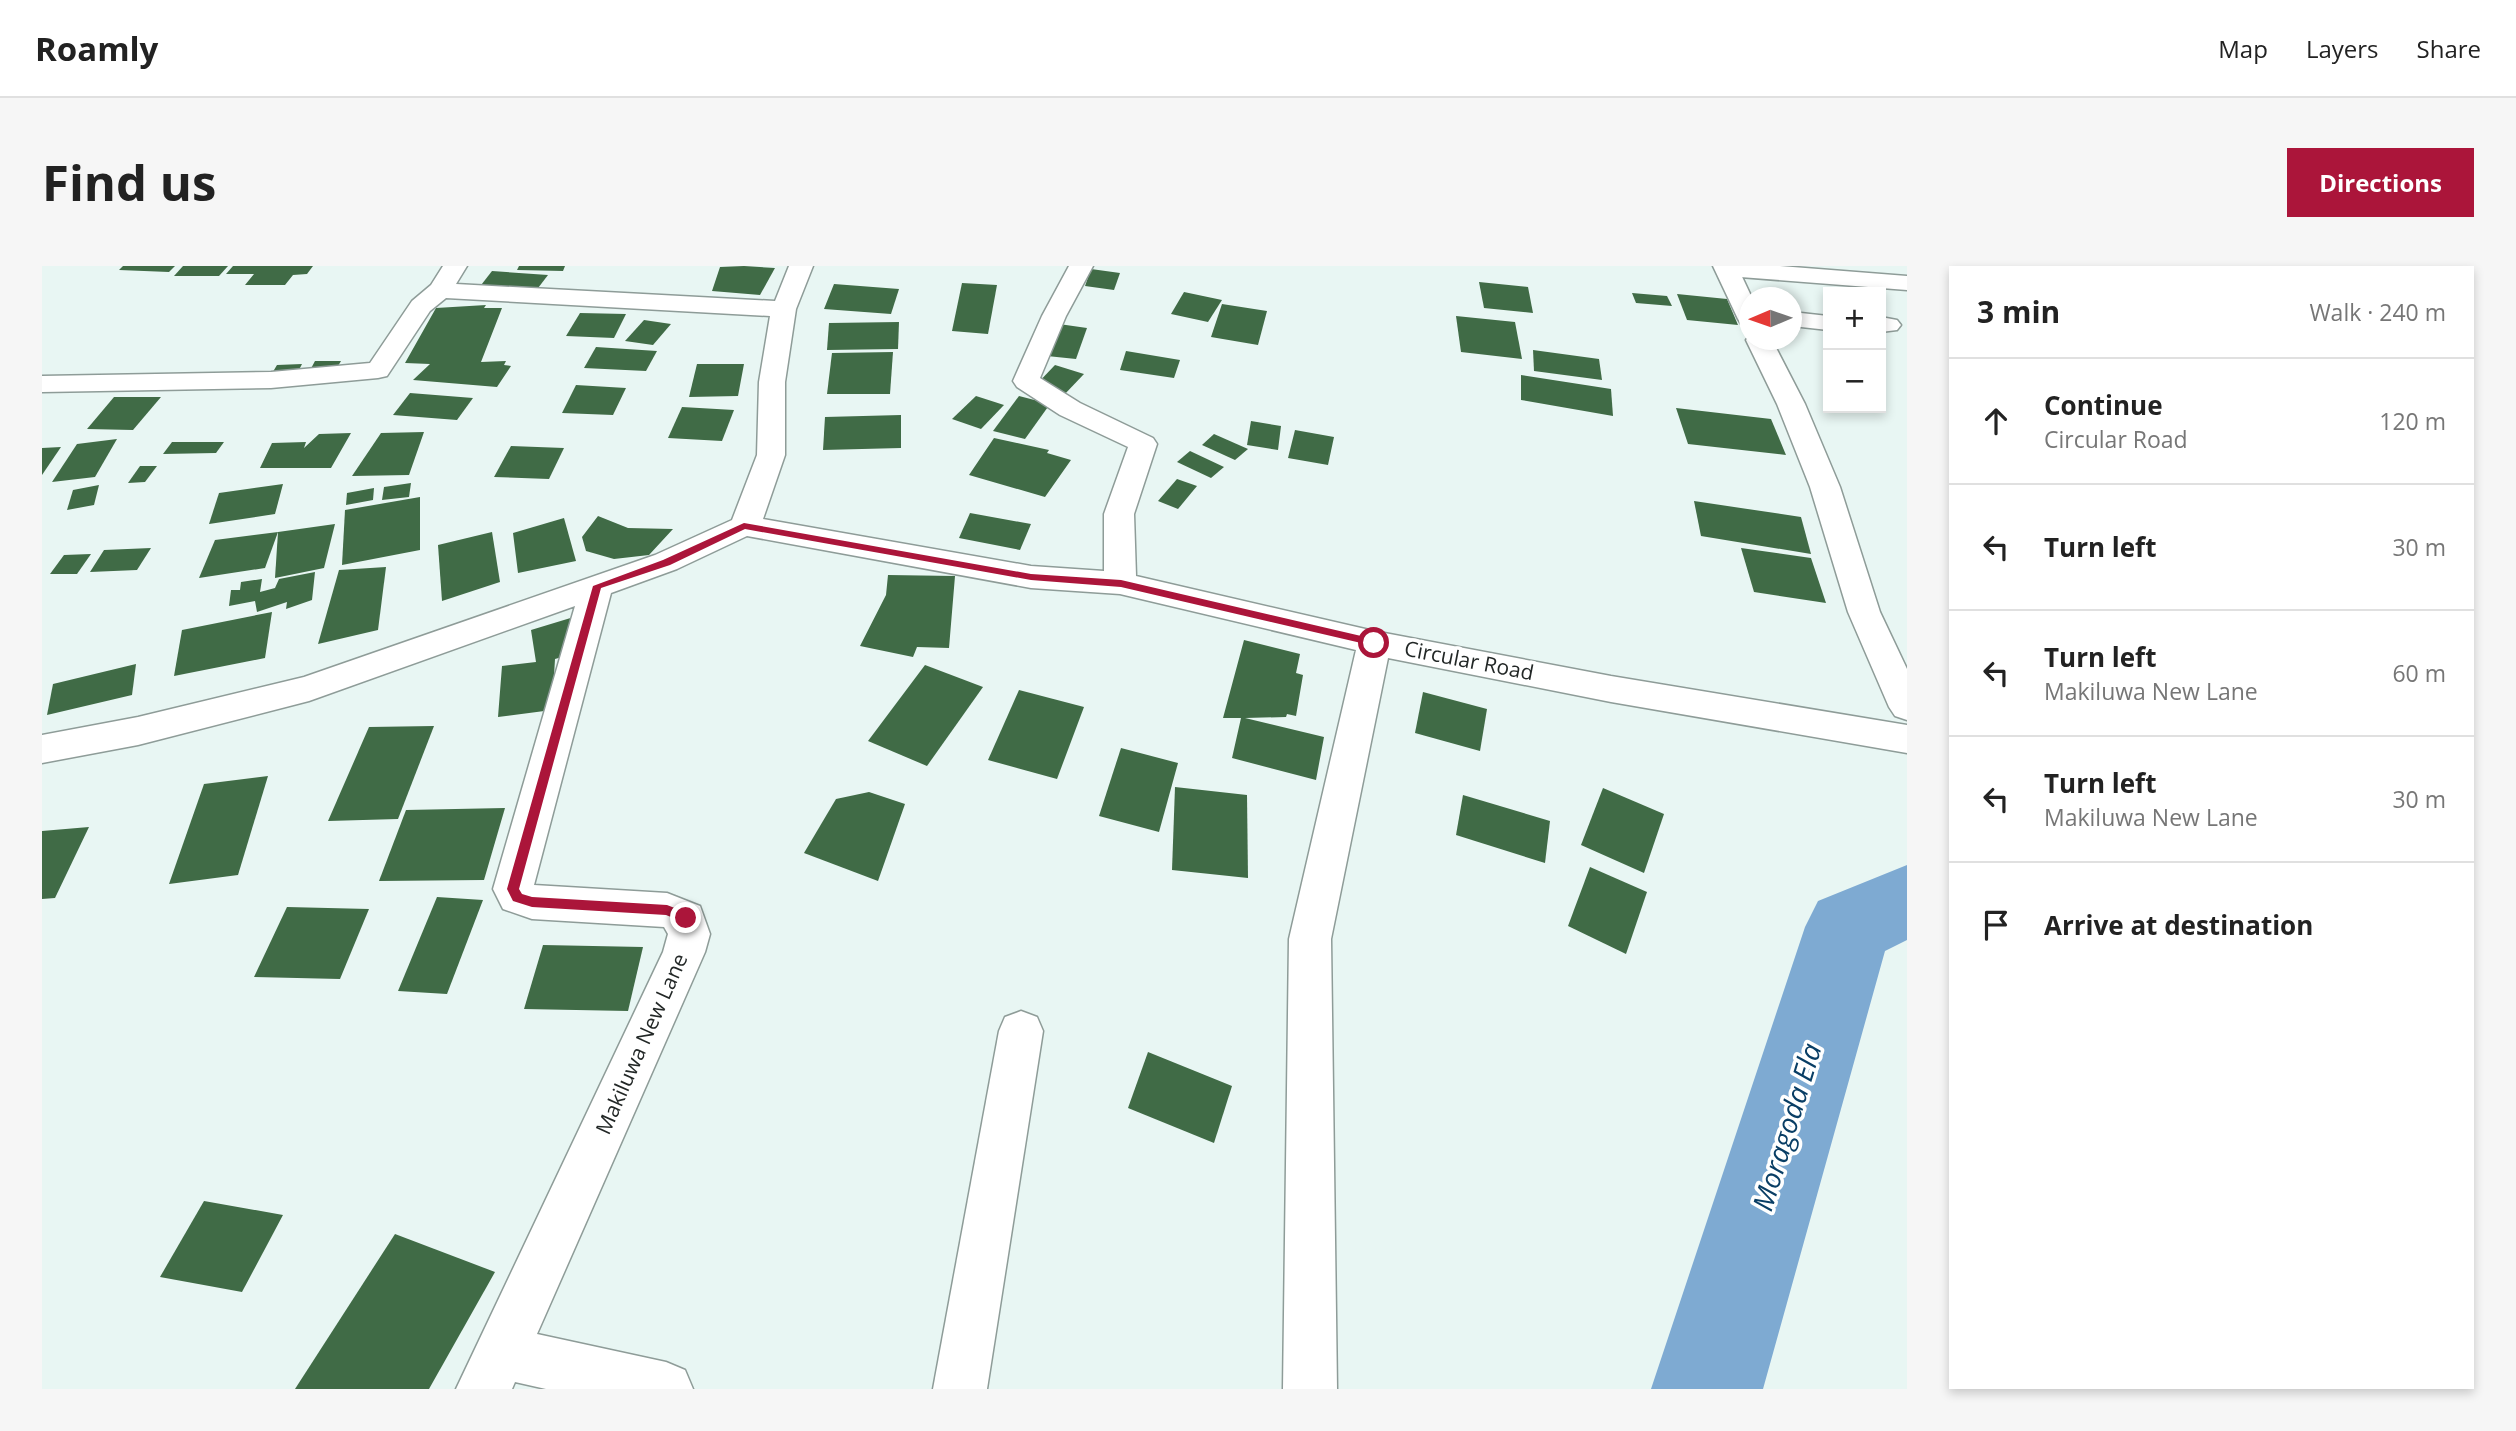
<!DOCTYPE html>
<meta charset="utf-8">
<style>
body{margin:0;font-family:"Open Sans",sans-serif;background:#f6f6f6;color:#222}
.controls{position:absolute;right:21px;top:21px;display:grid;overflow:hidden;border-radius:0px;box-shadow:0 4px 10px #0003}
.controls button{width:63px;height:63px;display:grid;place-items:center;padding:0;border:0;border-bottom:2px solid #e0e0e0;background:#fff;color:#222;font:35px sans-serif}
.compass{position:absolute;left:1697px;top:21px;width:63px;height:63px;border-radius:50%;background:#fff;box-shadow:0 4px 10px #0003;rotate:268deg}
.stop{position:absolute;width:21px;height:21px;margin:-16px;border:5px solid #ab153a;border-radius:50%;background:#fff}
.stop.end{background:#ab153a;border-color:#fff;box-shadow:0 2px 7px #0008}
.list{margin:0;padding:0;list-style:none}
h2{display:flex;justify-content:space-between;align-items:center;height:91px;margin:0;padding:0 28px;font-size:30px}
h2 small{font-size:23px;font-weight:400;color:#767676}
.list li{display:grid;grid-template-columns:46px 1fr auto;gap:21px;align-items:center;box-sizing:border-box;height:126px;padding:0 28px;border-top:2px solid #e0e0e0}
.list b{display:block;font-size:26px;white-space:nowrap}
.list p{margin:0;font-size:23px;white-space:nowrap;color:#767676}
.list em{font-size:23px;font-style:normal;color:#767676}
.icon{flex:none;width:38px;height:38px;fill:none;stroke:currentColor;stroke-width:2;stroke-linecap:round;stroke-linejoin:round}
.map{position:relative;flex:none;width:1865px;height:1123px;overflow:hidden;border-radius:0px}
header{display:flex;align-items:center;gap:42px;box-sizing:border-box;height:98px;padding:0 35px;background:#fff;border-bottom:2px solid #e0e0e0}
header strong{font-size:33px}
nav{display:flex;gap:38px;margin-inline-start:auto;font-size:24px}
.intro{display:flex;align-items:center;justify-content:space-between;box-sizing:border-box;height:168px;padding:0 42px}
h1{margin:0;font-size:49px}
.button{padding:18px 32px;border-radius:0px;background:#ab153a;color:#fff;font-size:24px;font-weight:700}
main{display:flex;gap:42px;padding:0 42px}
aside{flex:1;background:#fff;border-radius:0px;box-shadow:0 4px 10px #0003}
.map>svg:first-child{display:block}
.lines{fill:none;stroke-linecap:round;stroke-linejoin:round}
.river{fill:#7eaad2;fill-rule:evenodd}
.building{fill:#406b46}
.minor-casing{stroke:#8e9c98;stroke-width:3}
.major-casing{stroke:#8e9c98;stroke-width:3}
.minor{fill:#fff;fill-rule:evenodd}
.major{fill:#fff;fill-rule:evenodd}
.route{fill:#ab153a}
.labels{text-anchor:middle;stroke-width:7;stroke-linejoin:round;paint-order:stroke}
.street-label{font-size:21px;fill:#222726;stroke:#fff}
.near-water-label{font-size:28px;font-style:italic;fill:#093e65;stroke:#fff}
</style>
<header>
<strong>Roamly</strong>
<nav><a>Map</a><a>Layers</a><a>Share</a></nav>
</header>
<div class="intro"><h1>Find us</h1><a class="button">Directions</a></div>
<main>
<div class="map">
<svg width="1865" height="1123" viewBox="0 0 1865 1123">
<rect width="100%" height="100%" fill="#e8f6f3"/>
<g class="lines">
<path class="river" d="M1865,599v75l-22,11 -122,438h-112l154,-462 13,-26z"/>
</g>
<g class="building">
<path d="M81,0h52l-6,6 -50,-2z"/>
<path d="M141,0h45l-9,10h-45z"/>
<path d="M191,0h80l-6,8 -14,1 -8,10h-40l9,-11h-28z"/>
<path d="M477,0h46l-2,5 -46,-1z"/>
<path d="M702,0l31,2 -15,27 -48,-4 8,-24z"/>
<path d="M1049,3l29,4 -6,17 -29,-4z"/>
<path d="M450,5l56,4 -13,17 -57,-3z"/>
<path d="M1437,16l49,5 5,26 -49,-5z"/>
<path d="M920,17l35,2 -9,49 -36,-3z"/>
<path d="M792,18l65,5 -8,25 -67,-5z"/>
<path d="M1142,26l38,8 -14,22 -37,-8z"/>
<path d="M1590,27l35,3 5,10 -36,-3z"/>
<path d="M1635,28l50,5 11,26 -51,-5z"/>
<path d="M1180,38l45,7 -9,34 -47,-8z"/>
<path d="M444,39l-2,3h18l-21,54 25,-1 -2,4 7,1 -14,21 -84,-7 17,-16 -25,-1 31,-55z"/>
<path d="M538,47l46,1 -12,24 -48,-2z"/>
<path d="M1414,50l59,6 7,37 -61,-7z"/>
<path d="M602,54l27,4 -18,21 -28,-4z"/>
<path d="M857,56l-1,27 -71,1 2,-27z"/>
<path d="M1017,58l28,4 -11,31 -29,-3z"/>
<path d="M554,81l61,4 -11,20 -62,-3z"/>
<path d="M1491,84l66,9 3,21 -68,-9z"/>
<path d="M1084,85l54,9 -6,18 -54,-8z"/>
<path d="M851,86l-3,42h-63l5,-41z"/>
<path d="M273,95h26l-7,12 -26,1z"/>
<path d="M260,98l-5,10 -26,1 6,-10z"/>
<path d="M655,98h47l-6,32 -49,1z"/>
<path d="M1013,99l29,9 -21,22 -29,-9z"/>
<path d="M1479,109l90,14 2,27 -92,-16z"/>
<path d="M534,119l50,3 -13,27 -51,-2z"/>
<path d="M368,127l63,5 -16,22 -64,-5z"/>
<path d="M934,130l28,9 -23,24 -29,-10z"/>
<path d="M977,130l31,8 -25,35 -32,-8z"/>
<path d="M72,131h47l-28,33 -46,-1z"/>
<path d="M640,141l52,3 -12,31 -54,-3z"/>
<path d="M1634,142l95,11 15,36 -98,-11z"/>
<path d="M859,149v33l-78,2 2,-33z"/>
<path d="M1209,155l30,5 -3,24 -31,-5z"/>
<path d="M1253,164l39,7 -6,28 -40,-7z"/>
<path d="M382,166l-15,43 -57,1 29,-43z"/>
<path d="M309,167l-20,35h-71l12,-25 34,-1 -2,6 15,-14z"/>
<path d="M1172,168l34,15 -13,11 -33,-15z"/>
<path d="M952,172l55,12 -2,3 24,7 -26,37 -76,-22z"/>
<path d="M75,173l-22,38 -43,5 25,-38z"/>
<path d="M130,176h52l-8,11 -53,1z"/>
<path d="M469,180l53,2 -15,31 -55,-2z"/>
<path d="M19,181l-19,28v-27z"/>
<path d="M1148,185l34,16 -13,11 -34,-16z"/>
<path d="M98,200h17l-12,16 -17,1z"/>
<path d="M1135,213l20,7 -19,23 -20,-8z"/>
<path d="M369,217l-2,14 -27,3 2,-13z"/>
<path d="M241,218l-8,30 -66,10 10,-31z"/>
<path d="M57,219l-5,20 -27,5 6,-20z"/>
<path d="M332,222l-1,12 -27,5 1,-12z"/>
<path d="M378,231v53l-78,15 3,-55z"/>
<path d="M1652,235l107,16 10,37 -110,-18z"/>
<path d="M928,247l61,11 -11,26 -61,-12z"/>
<path d="M556,250l30,12 45,1 -24,26 -35,4 -28,-8 -4,-14z"/>
<path d="M522,252l12,43 -58,12 -5,-40z"/>
<path d="M293,258l-11,44 -49,10 3,-46z"/>
<path d="M236,266l-13,36 -66,10 16,-38z"/>
<path d="M450,266l8,50 -58,19 -4,-56z"/>
<path d="M109,282l-14,22 -47,2 14,-22z"/>
<path d="M1699,282l70,10 15,45 -72,-11z"/>
<path d="M49,288l-14,20h-27l14,-19z"/>
<path d="M344,301l-8,63 -60,14 21,-74z"/>
<path d="M273,306l-3,28 -26,9 1,-7 -30,10 -2,-11 -26,5 2,-16h9l1,-8 21,-3 -2,13 15,-4 4,-9z"/>
<path d="M846,309l67,1 -6,72 -32,-1 -4,10 -53,-11 26,-51z"/>
<path d="M230,346l-7,46 -91,18 8,-46z"/>
<path d="M545,347l-11,40 -21,6 -3,51 -54,7 4,-51 34,-4 -5,-32z"/>
<path d="M1202,374l56,14 -4,19 7,2 -7,41 -9,-2 -1,3 -41,1 79,19 -8,43 -84,-22 9,-40h-18z"/>
<path d="M94,398l-4,31 -85,20 6,-31z"/>
<path d="M883,399l58,22 -56,79 -59,-25z"/>
<path d="M977,424l65,17 -27,72 -69,-19z"/>
<path d="M1381,426l64,17 -7,42 -65,-18z"/>
<path d="M392,460l-36,93 -70,2 41,-94z"/>
<path d="M1079,482l57,15 -19,69 -60,-16z"/>
<path d="M226,510l-30,99 -69,9 35,-100z"/>
<path d="M1133,521l72,8 1,83 -76,-8z"/>
<path d="M1561,522l61,26 -20,59 -63,-28z"/>
<path d="M827,526l36,12 -27,77 -74,-28 32,-54z"/>
<path d="M1421,529l87,26 -5,42 -89,-28z"/>
<path d="M463,542l-21,72 -105,1 27,-71z"/>
<path d="M47,561l-34,71 -13,1v-68z"/>
<path d="M1548,601l57,25 -21,62 -58,-28z"/>
<path d="M395,631l46,3 -36,94 -49,-3z"/>
<path d="M245,641l82,2 -29,70 -86,-2z"/>
<path d="M501,679l100,2 -15,64 -104,-2z"/>
<path d="M1106,786l84,34 -18,57 -86,-35z"/>
<path d="M162,935l79,14 -41,77 -82,-15z"/>
<path d="M353,968l100,38 -66,117h-134z"/>
</g>
<g class="lines">
<defs>
<g id="minor">
<path d="M401,0h24l-11,18 319,17 14,-35h24l-17,43 -11,73v73l-22,64 268,47 73,5v-57l24,-67 -68,-32 -43,-28 -4,-6 29,-65 27,-50h24l-27,50 -26,62 40,25 73,35 4,6 -23,70 2,62 238,55 237,45 296,49v28l-296,-51 -223,-44 -57,281 6,450h-54l6,-450 67,-289 -236,-56 -89,-6 -284,-52 -70,33 -66,24 -77,292 133,8 33,13 10,28 -5,18 -168,382 129,28 19,8 8,19h-147l-31,-7 -3,7h-56l207,-437 5,-18 -4,-7 -132,-8 -29,-10 -10,-20 82,-283 -266,95 -171,44 -96,18v-28l96,-18 166,-40 351,-122 77,-35 25,-65 2,-73 11,-66 -324,-18 -16,13 -43,65 -9,2 -107,10 -229,4v-16l229,-4 99,-9 42,-62 19,-16z"/>
<path d="M1675,0h63l127,10v14l-180,-14 -8,-2 -4,-5z"/>
<path d="M1750,46l36,4v14l-36,-4z"/>
<path d="M1839,51l16,3 4,5 -4,5 -16,2z"/>
<path d="M979,745l16,6 6,14 -56,358h-54l66,-358 6,-14z"/>
</g>
<g id="major">
<path d="M1671,0h24l15,32h-2v28l-9,-2 -3,-5z"/>
<path d="M1708,69v5h22l33,64 35,83 40,125 27,57v51l-12,-4 -6,-9 -41,-95 -38,-125 -33,-83 -31,-64z"/>
</g>
</defs>
<use href="#minor" class="minor-casing"/>
<use href="#major" class="major-casing"/>
<use href="#minor" class="minor"/>
<use href="#major" class="major"/>
</g>
<path class="route" d="M702,257l287,51 90,6 253,59 5,4 -5,3 -253,-59 -90,-7 -286,-51 -75,36 -69,23 -82,301 3,5 10,3 135,8 23,9v8l-4,1 -20,-8 -134,-8 -19,-6 -6,-12 86,-303 70,-26z"/>
<g class="labels">
<g class="street-label">
<text transform="translate(1427 395) rotate(11)" y="7">Circular Road</text>
<text transform="translate(600 778) rotate(-66)" y="7">Makiluwa New Lane</text>
</g>
<g class="near-water-label">
<text transform="translate(1745 861) rotate(-73)" y="10">Moragoda Ela</text>
</g>
</g>
</svg>
<div class="controls">
<button>+</button>
<button>−</button>
</div>
<svg class="compass" viewBox="-18 -18 36 36"><path d="M0-13l5 13h-10z" fill="#e53935"/><path d="M0 13l5-13h-10z" fill="#767676"/></svg>
<div class="stop" style="left:1332px;top:377px"></div>
<div class="stop end" style="left:644px;top:652px"></div>
</div>
<aside>
<h2>3 min<small>Walk · 240 m</small></h2>
<ul class="list">
<li><svg class="icon" aria-label="ahead" viewBox="0 0 24 24"><path d="M12 20V5M6 11l6-6 6 6"/></svg><div><b>Continue</b><p>Circular Road</p></div><em>120 m</em></li>
<li><svg class="icon" aria-label="left" viewBox="0 0 24 24"><path d="M17 20v-9H6M10 6l-5 5 5 5"/></svg><div><b>Turn left</b></div><em>30 m</em></li>
<li><svg class="icon" aria-label="left" viewBox="0 0 24 24"><path d="M17 20v-9H6M10 6l-5 5 5 5"/></svg><div><b>Turn left</b><p>Makiluwa New Lane</p></div><em>60 m</em></li>
<li><svg class="icon" aria-label="left" viewBox="0 0 24 24"><path d="M17 20v-9H6M10 6l-5 5 5 5"/></svg><div><b>Turn left</b><p>Makiluwa New Lane</p></div><em>30 m</em></li>
<li><svg class="icon" aria-label="arrive" viewBox="0 0 24 24"><path d="M6 21V4h12l-3 4 3 4H6"/></svg><div><b>Arrive at destination</b></div></li>
</ul>
</aside>
</main>
